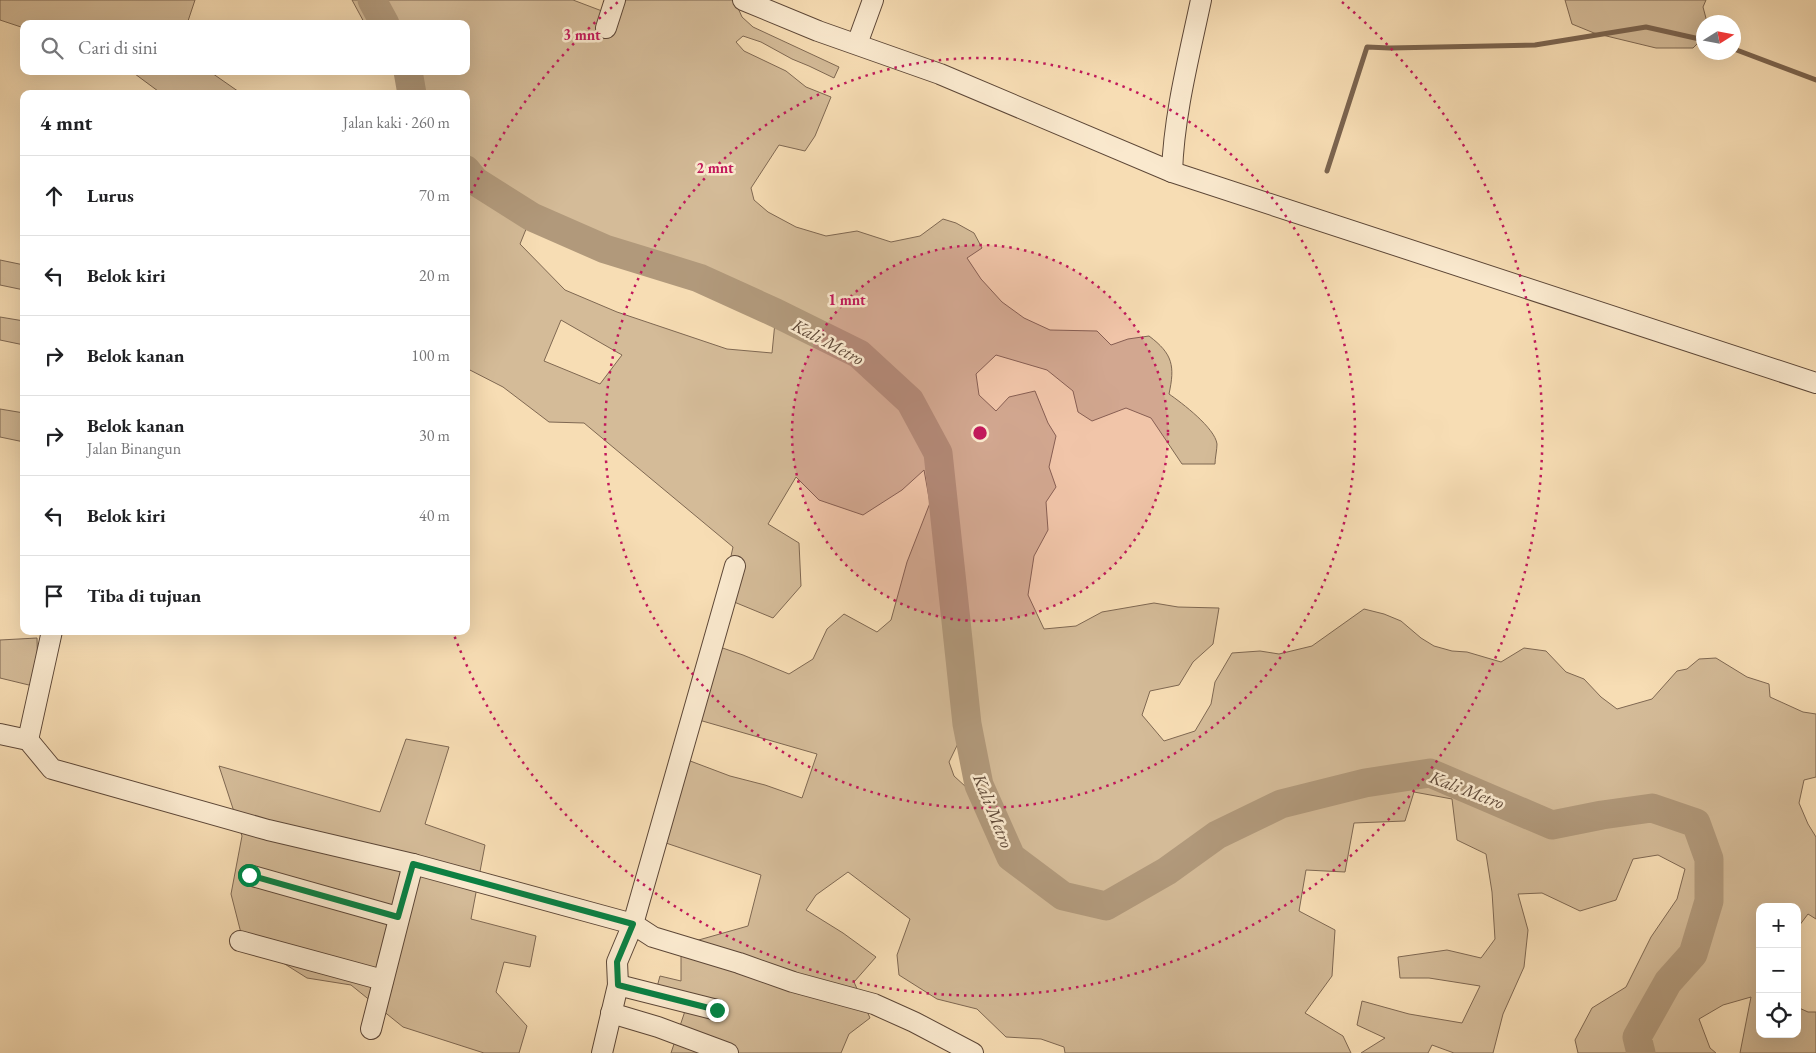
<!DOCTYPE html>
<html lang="id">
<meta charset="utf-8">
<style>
body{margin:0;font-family:"EB Garamond",serif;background:#f2f2f2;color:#202124}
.controls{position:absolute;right:15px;bottom:15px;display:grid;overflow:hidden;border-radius:10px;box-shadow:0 5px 20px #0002}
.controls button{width:45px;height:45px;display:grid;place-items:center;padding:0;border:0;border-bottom:1px solid #e0e0e0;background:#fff;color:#202124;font:25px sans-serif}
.compass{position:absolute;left:1696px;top:15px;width:45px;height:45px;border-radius:50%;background:#fff;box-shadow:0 5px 20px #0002;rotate:79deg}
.stop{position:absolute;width:15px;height:15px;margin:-11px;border:4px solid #0b8043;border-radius:50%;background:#fff}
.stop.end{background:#0b8043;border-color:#fff;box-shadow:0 1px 5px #0008}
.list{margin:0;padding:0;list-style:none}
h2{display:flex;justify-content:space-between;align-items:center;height:65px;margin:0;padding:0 20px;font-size:21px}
h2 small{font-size:16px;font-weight:400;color:#757577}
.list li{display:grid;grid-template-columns:32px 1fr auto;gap:15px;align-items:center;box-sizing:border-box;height:80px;padding:0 20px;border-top:1px solid #e0e0e0}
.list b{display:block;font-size:19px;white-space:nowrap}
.list p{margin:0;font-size:16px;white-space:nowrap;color:#757577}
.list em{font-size:16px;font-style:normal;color:#757577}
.icon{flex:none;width:28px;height:28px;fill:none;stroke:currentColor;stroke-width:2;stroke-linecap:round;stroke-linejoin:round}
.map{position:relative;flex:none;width:1816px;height:1053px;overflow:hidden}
.search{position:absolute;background:#fff;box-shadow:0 5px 20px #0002;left:20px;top:20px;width:450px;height:55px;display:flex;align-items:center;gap:12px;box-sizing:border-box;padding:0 18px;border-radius:10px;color:#757577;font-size:19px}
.panel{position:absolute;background:#fff;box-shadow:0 5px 20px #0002;left:20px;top:90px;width:450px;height:545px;border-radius:10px}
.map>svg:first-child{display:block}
.green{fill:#d4bb98;stroke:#7f6852;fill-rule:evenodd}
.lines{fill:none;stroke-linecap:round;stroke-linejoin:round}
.stream{stroke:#7b644f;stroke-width:5}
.river{stroke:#b1997b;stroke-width:29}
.minor-casing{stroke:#5d4737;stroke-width:22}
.minor{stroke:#fae9ce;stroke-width:20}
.route{stroke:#0b8043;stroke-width:6}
.ring{fill:none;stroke:#c2185b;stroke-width:2.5;stroke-dasharray:2.5 5}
.labels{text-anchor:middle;stroke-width:5;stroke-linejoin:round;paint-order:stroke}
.water-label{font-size:18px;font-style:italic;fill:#604a39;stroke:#fae9ce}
.centre{fill:#c2185b;stroke:#fae9ce;stroke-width:2.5}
.ring-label{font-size:15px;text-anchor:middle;font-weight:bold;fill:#c2185b;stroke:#fae9ce;stroke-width:5;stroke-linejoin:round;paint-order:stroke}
</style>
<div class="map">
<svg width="1816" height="1053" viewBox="0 0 1816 1053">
<rect width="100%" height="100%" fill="#f7ddb4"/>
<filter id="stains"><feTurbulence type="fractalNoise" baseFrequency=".004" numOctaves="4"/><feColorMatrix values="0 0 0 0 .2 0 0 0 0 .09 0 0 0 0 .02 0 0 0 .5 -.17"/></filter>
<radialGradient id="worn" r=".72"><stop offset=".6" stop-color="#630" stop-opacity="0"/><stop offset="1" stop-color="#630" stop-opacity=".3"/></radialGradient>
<g class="green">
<path d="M0,0h195l-8,24h-163v4l-24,-8z"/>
<path d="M352,0h221l29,11 5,-11h135l-4,8 4,9 11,10 86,40 -5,11 -25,-12 -17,-7 -31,-17 -18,-6 -7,6 8,9 42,20 20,16 25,10 -16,39 -10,15 -26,-6 -28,43 3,12 14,12 28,15 30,9 31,-5 34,11 29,-6 23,-17 13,4 18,10 8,15 -15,10 14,21 21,23 22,16 26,12 47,1 14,14 17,-6 21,-3c24,18 26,30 20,58 13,9 46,34 48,50 0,6 -2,14 -2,20h-33l-31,-46 -25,-10 -34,13 -14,-9 -5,-21 -26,-21 -51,-15 -20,19 3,21 17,16 13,-14 26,-6 13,32 8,13 -7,31 7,20 -10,15 2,28 -14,26 -6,39 16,34 32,-3 26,-14 52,-9 24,4 41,1 -6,36 -20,18 -14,23 -29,6 -8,24 22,26 31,-10 16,-27 4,-22 17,-29 28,-2 19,3 33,-8 52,-37 20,5 17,7 20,17 13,8 18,5 15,1 34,10 23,-14 22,3 20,21 18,7 17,18 16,12 35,-10 25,-28 10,-2 12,-10 17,-1 31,19 22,7 1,13 33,15 13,2v63l-12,3 -5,23 9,21 8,13v82l-8,-5 -9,12 -2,10v-29h-37v127h37v-27l11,5h8v41h-76l11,-56 -28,8 -24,14 11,29 6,5h-138l-3,-13 17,-32 34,-21 25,-50 26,-38 8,-30 -27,-14 -25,4 -17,41 -36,11 -38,-18 -24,1 10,36 -4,37 -21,47 -10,39h-39l-22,-8 -4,8h-67l24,-15 -28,-13 5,-24 47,13 53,9 18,-37 -51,-8h-29l-2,-21 49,-7 34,8 14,-19 -3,-47 -6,-38 -29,-14 -5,-41 -38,-7 -9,29 -51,2 -9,49 -39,-2 -7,41 36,19 -3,46 -27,37 38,23 8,17h-286l-1,-6 -23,-8 -35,-2 -29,-28 -40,-10 -38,-24 -2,-20 13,-36 -62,-47 -32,23 -10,15 37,23 33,24 -22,25 16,36 -21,16 -8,19h-170l15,-45 -32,-10 6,-22 21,5v-36l67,-19 13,-51 -107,-36 23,-83 53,20 35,9 37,13 15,-44 -125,-36 16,-75 35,12 46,19 24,-15 14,-30 17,-15 33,18 14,-12 16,-58 23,-59 -6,-33 -22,20 -39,25 -44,-15 -23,-23 -28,47 31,19 2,43 -28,32 -51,-21 11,-50 -149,-124 -35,-1 -46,-35 -37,-19v-274h-62l1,-3 -12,-20h73v-47h-101zM531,217l74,32 94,29 77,34 -4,41 -45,-4 -110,-37 -52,-22 -45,-46zM561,320l61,35 -22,29 -56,-23zM967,725l12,60 11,24 -36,-33 -5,-14z"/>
<path d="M1565,0h141l-3,7 4,15h-3l-1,16 -10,10h-37l-62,-15 -22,-9z"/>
<path d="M131,71h78l33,23h-80z"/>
<path d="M0,260l24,5v25l-24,-5z"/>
<path d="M0,317l24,4v24l-24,-5z"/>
<path d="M0,409l24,4v29l-24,-5z"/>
<path d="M37,638l1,38 -5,10 -33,-8v-38z"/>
<path d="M406,739l43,8 -24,77 60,21 -14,74 65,17 -6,31 -26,-5 -8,30 31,34 -8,27h-35l-81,-26 -52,-42 -44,-7 -65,-41 -11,-43 11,-58 -23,-70 161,46z"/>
</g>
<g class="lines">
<g class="stream">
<path d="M1734,49l82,31"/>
<path d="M1327,171l40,-124 23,1 145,-3 111,-18 58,13"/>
</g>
<g class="river">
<path d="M372,0l13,24"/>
<path d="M408,71l4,23"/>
<path d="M466,170l9,11 57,36 73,32 94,29 77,35 83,41 51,47 28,52 29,271 12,61 32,72 52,39 43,10 61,-35 50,-36 64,-31 84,-21 65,-10 122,52 50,-10 50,-7 44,15 13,36v42l-16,53 -25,28 -31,55 4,16"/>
</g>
<defs>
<g id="minor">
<path d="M743,0l75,31 122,43 232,98c2,-58 17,-115 29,-172"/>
<path d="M606,28l9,-28"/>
<path d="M857,44l16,-44"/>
<path d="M1172,172l644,211"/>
<path d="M0,734l28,6 24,29 216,61 145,34 220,60 20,13 86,26 54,19 81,22 40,18 59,31"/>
<path d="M28,740l24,-109"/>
<path d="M249,875l149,42"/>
<path d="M240,941l143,39"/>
<path d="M618,985l99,25"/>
<path d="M611,1013l47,14 70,26"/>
<path d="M371,1029l42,-165"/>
<path d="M602,1053l16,-68 -1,-23 16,-38 102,-358"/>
</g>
</defs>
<use href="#minor" class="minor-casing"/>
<use href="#minor" class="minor"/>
</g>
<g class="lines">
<path class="route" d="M249,875l149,42 15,-53 220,60 -16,38 1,23 99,25"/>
</g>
<circle cx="980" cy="433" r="188" fill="#c2185b" fill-opacity=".12"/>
<g class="ring">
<circle cx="980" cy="433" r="188"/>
<circle cx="980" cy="433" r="375"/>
<path d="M468 200A563 563 0 0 1 618 2M1342 2A563 563 0 1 1 454 635"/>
</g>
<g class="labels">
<g class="water-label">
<text transform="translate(828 342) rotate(28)" y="6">Kali Metro</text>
<text transform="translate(1467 790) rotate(21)" y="6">Kali Metro</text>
<text transform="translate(993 811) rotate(68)" y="6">Kali Metro</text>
</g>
</g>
<circle cx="980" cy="433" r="8" class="centre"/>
<g class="ring-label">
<text x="582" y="40">3 mnt</text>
<text x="715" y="173">2 mnt</text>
<text x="847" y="305">1 mnt</text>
</g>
<rect width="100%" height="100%" filter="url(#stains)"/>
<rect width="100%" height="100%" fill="url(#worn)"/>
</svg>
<div class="controls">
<button>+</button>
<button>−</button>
<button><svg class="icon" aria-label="locate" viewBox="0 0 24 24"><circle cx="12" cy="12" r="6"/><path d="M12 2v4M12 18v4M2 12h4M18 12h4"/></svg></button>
</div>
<svg class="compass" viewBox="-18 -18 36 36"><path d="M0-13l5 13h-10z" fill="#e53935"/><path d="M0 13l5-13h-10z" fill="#757577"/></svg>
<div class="stop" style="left:249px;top:875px"></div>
<div class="stop end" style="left:717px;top:1010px"></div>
<div class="search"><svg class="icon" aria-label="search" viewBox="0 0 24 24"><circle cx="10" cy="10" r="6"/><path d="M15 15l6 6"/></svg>Cari di sini</div>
<section class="panel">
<h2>4 mnt<small>Jalan kaki · 260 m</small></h2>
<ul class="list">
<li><svg class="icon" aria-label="ahead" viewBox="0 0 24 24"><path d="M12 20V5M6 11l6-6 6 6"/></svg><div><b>Lurus</b></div><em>70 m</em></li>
<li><svg class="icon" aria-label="left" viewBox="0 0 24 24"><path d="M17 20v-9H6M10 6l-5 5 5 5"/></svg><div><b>Belok kiri</b></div><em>20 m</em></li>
<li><svg class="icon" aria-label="right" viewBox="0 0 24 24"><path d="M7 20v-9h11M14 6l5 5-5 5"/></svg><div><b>Belok kanan</b></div><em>100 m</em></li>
<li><svg class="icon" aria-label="right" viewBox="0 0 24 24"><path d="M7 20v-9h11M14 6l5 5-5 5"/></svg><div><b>Belok kanan</b><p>Jalan Binangun</p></div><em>30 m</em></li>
<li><svg class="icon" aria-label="left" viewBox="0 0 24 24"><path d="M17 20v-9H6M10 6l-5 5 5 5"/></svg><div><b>Belok kiri</b></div><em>40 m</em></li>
<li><svg class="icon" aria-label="arrive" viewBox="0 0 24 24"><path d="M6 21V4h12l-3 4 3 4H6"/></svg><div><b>Tiba di tujuan</b></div></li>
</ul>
</section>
</div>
